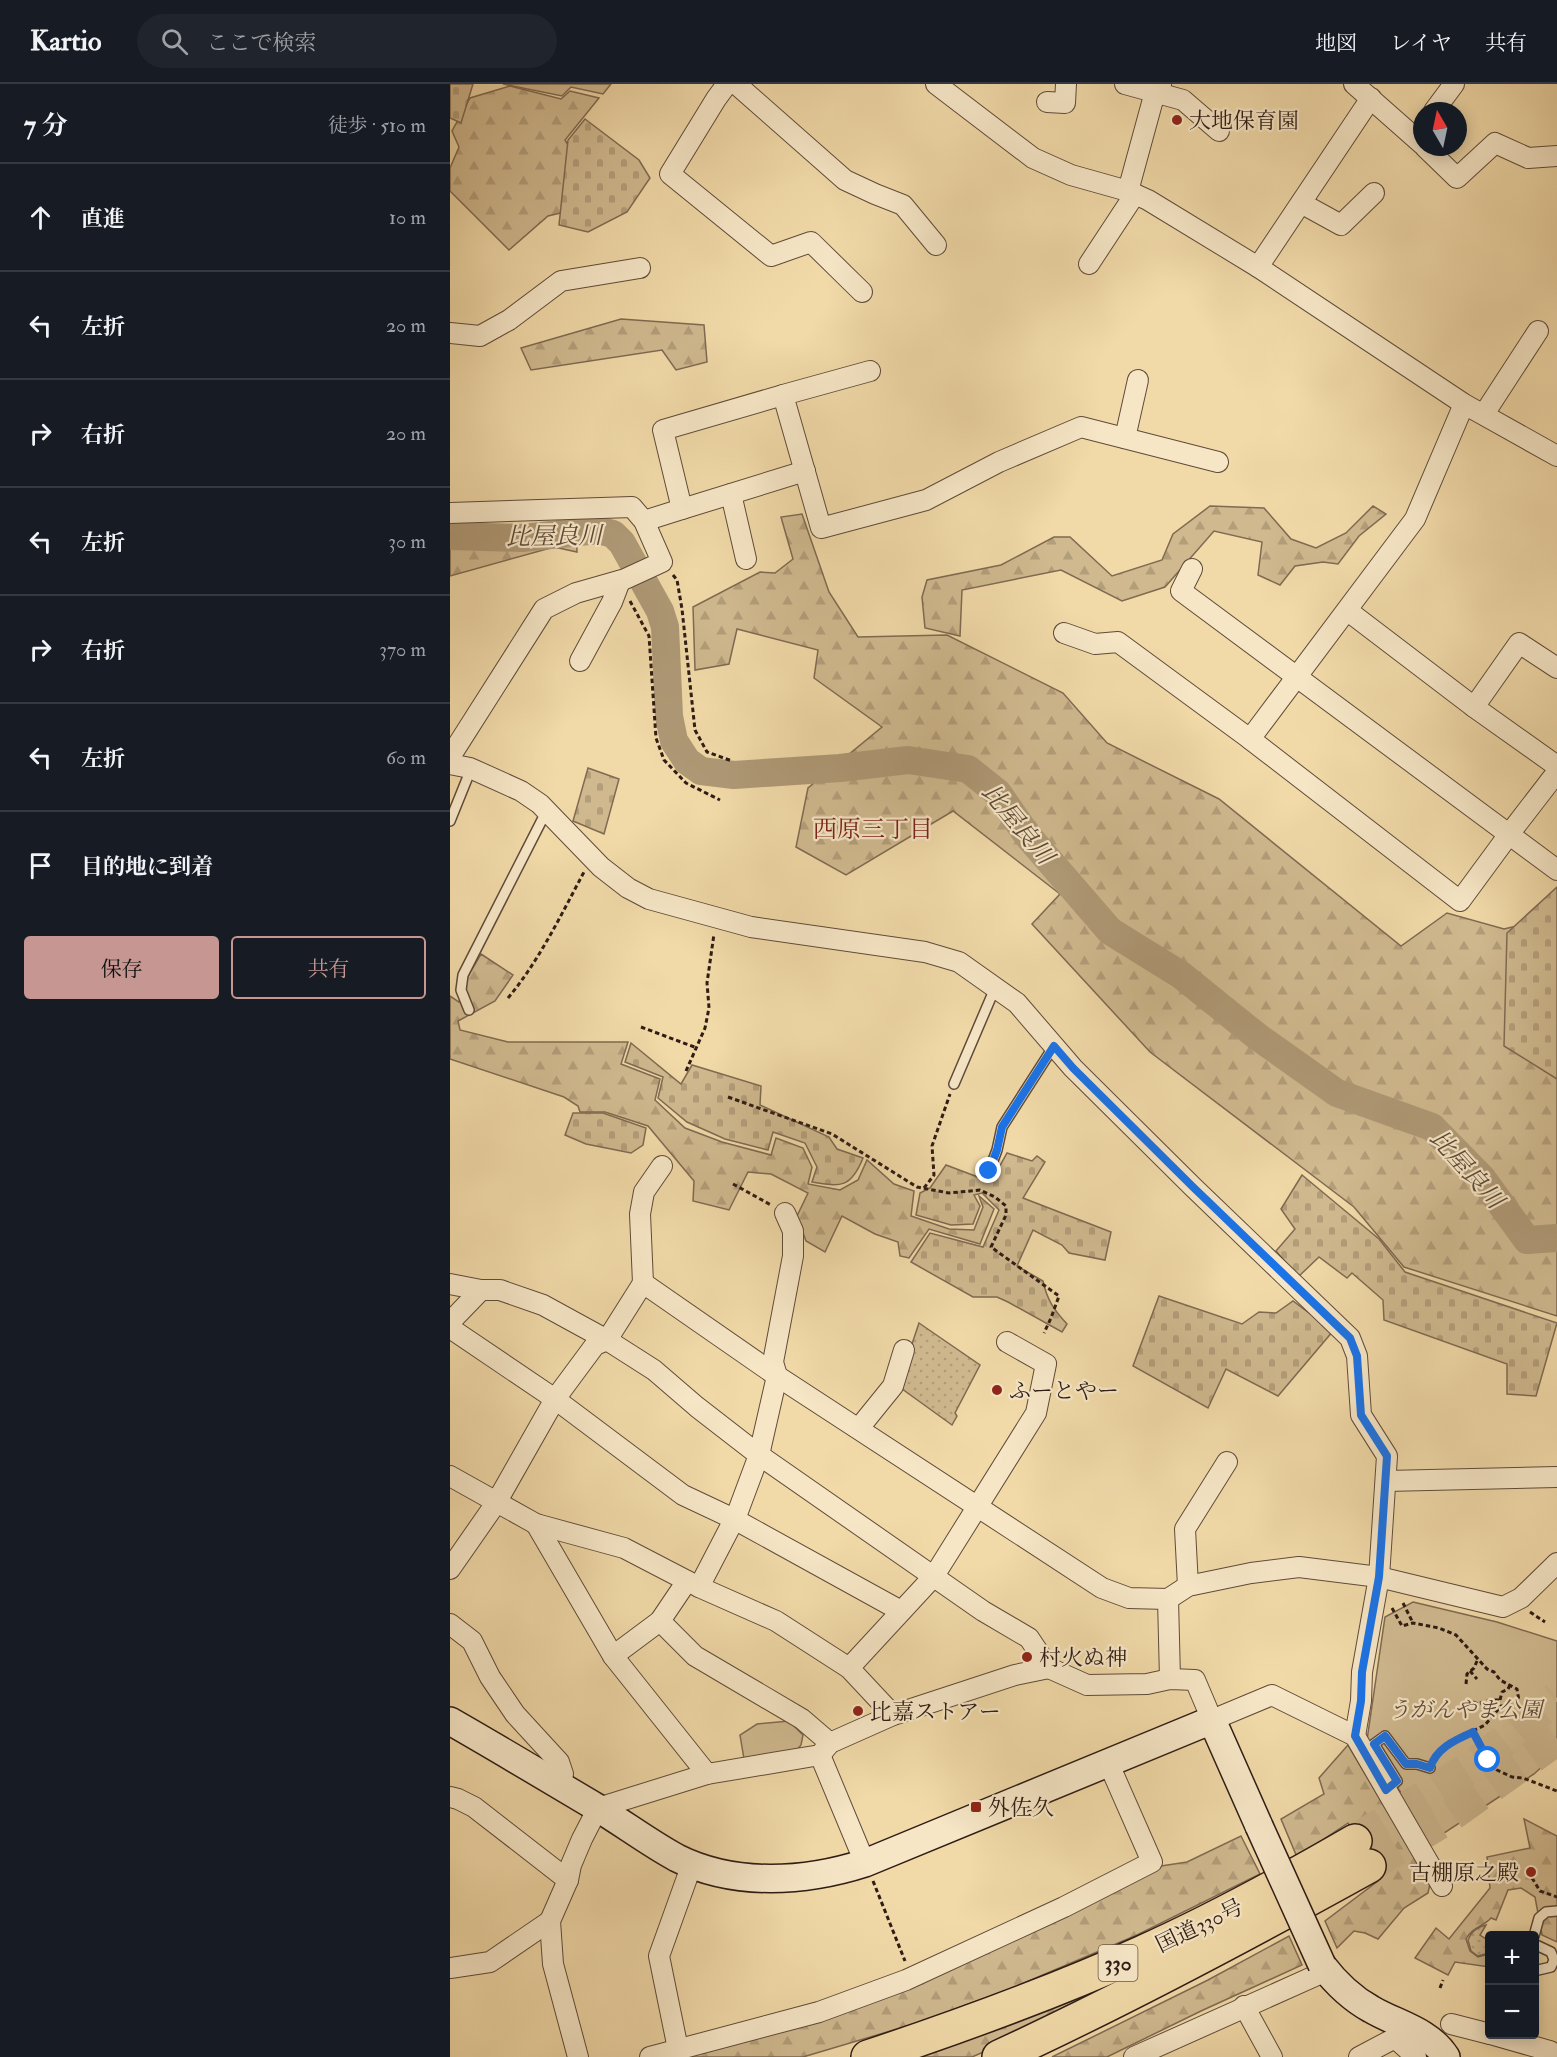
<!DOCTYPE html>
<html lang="ja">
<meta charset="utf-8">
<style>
body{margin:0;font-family:"IM FELL Double Pica","Noto Serif JP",serif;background:#20242c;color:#f1f3f6}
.controls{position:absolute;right:18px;bottom:18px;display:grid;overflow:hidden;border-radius:6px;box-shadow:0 3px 15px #0003}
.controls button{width:54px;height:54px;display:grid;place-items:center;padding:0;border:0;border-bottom:2px solid #363941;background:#171b24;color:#f1f3f6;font:30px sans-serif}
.compass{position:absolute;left:963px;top:18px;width:54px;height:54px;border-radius:50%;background:#171b24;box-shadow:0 3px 15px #0003;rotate:351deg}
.stop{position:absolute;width:18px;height:18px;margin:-14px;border:4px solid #1a73e8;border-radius:50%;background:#fff}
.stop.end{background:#1a73e8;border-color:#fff;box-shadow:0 2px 6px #0008}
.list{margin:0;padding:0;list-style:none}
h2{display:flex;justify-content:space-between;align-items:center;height:78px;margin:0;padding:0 24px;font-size:26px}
h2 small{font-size:20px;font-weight:400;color:#9ea1a6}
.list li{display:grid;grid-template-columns:39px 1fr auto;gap:18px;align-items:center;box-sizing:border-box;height:108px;padding:0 24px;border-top:2px solid #363941}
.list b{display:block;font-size:22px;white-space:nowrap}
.list em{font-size:20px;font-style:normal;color:#9ea1a6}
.actions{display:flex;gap:12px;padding:18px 24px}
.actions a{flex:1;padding:14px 0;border:2px solid #c59692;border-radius:6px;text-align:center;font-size:21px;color:#c59692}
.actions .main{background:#c59692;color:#111}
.icon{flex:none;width:33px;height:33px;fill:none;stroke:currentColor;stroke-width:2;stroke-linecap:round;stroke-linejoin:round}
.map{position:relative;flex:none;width:1107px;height:1973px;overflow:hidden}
header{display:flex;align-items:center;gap:36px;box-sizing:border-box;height:84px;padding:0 30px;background:#171b24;border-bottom:2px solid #363941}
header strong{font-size:28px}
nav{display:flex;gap:33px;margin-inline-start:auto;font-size:21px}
.search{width:420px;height:54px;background:#20242c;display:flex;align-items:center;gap:15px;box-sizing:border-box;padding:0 21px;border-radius:33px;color:#9ea1a6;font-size:22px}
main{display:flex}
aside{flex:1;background:#171b24}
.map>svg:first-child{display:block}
.grass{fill:url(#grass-dots);stroke:#7f6a52;stroke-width:1.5}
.forest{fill:url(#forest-firs);stroke:#7f6a52;stroke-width:1.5}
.cemetery{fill:url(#cemetery-stones);stroke:#7f6a52;stroke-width:1.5}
.park{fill:#d0b98f;stroke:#7f6a52;stroke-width:1.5}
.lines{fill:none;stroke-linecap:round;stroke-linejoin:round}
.river{stroke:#af9976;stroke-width:28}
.highway-tunnel{stroke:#cab38b;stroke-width:33;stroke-dasharray:33 16;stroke-linecap:butt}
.lane-casing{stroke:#5f4b3a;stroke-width:12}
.street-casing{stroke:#5f4b3a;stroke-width:22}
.secondary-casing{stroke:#2e1c15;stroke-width:30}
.highway-casing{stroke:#2e1c15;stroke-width:36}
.path{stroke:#2e1c15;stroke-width:3;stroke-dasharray:4.5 3;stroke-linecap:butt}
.lane{stroke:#f6e6c6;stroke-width:9}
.street{stroke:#f6e6c6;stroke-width:20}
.secondary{stroke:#f6e6c6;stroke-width:27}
.highway{stroke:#f1d9a8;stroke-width:33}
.secondary-bridge-casing{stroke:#2e1c15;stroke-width:30;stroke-linecap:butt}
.secondary-bridge{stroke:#f6e6c6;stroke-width:27}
.route{stroke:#1a73e8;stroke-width:8}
.poi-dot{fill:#8f2418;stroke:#f6e6c6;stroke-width:2}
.labels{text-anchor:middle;stroke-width:4.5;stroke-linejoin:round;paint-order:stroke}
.shield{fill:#f6e6c6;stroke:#6a594a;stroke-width:1.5}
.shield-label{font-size:21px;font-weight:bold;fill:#2e1c15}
.poi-label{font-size:22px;fill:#2e1c15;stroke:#f6e6c6;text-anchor:start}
.park-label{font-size:22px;font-style:italic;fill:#5f4b3a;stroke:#f6e6c6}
.street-label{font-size:22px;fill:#2e1c15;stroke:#f6e6c6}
.water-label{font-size:24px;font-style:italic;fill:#5b4837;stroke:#f6e6c6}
.neighbourhood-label{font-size:24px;fill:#7a1f14;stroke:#f6e6c6}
</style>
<header>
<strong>Kartio</strong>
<div class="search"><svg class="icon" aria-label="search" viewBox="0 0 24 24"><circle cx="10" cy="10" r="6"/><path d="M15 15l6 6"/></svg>ここで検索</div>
<nav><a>地図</a><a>レイヤ</a><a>共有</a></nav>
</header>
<main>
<aside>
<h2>7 分<small>徒歩 · 510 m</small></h2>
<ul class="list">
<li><svg class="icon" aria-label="ahead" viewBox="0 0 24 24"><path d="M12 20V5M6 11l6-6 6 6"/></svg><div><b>直進</b></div><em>10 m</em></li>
<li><svg class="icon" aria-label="left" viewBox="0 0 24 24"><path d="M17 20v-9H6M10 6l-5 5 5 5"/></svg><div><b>左折</b></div><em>20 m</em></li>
<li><svg class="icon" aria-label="right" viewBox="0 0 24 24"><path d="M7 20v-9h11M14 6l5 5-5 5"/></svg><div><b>右折</b></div><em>20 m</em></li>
<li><svg class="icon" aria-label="left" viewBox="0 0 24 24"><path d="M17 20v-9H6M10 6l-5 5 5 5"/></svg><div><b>左折</b></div><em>30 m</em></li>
<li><svg class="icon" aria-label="right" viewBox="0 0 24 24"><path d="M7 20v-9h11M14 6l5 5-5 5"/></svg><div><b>右折</b></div><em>370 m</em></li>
<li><svg class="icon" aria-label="left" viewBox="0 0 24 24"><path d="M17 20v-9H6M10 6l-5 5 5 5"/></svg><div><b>左折</b></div><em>60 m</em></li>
<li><svg class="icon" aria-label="arrive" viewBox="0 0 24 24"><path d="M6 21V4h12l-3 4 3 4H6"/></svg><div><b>目的地に到着</b></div></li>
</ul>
<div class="actions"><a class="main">保存</a><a>共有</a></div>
</aside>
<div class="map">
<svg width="1107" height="1973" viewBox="0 0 1107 1973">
<defs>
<pattern id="grass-dots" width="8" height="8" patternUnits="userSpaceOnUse" patternTransform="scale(1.5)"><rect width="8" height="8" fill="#d0b98f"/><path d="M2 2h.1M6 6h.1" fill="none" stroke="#b39e7a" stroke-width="1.8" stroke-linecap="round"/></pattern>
<pattern id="forest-firs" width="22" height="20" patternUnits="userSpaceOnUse" patternTransform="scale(1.5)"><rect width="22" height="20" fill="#d0b98f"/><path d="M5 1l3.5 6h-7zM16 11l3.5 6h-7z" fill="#b39e7a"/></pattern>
<pattern id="cemetery-stones" width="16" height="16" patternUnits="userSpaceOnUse" patternTransform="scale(1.5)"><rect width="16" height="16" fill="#d0b98f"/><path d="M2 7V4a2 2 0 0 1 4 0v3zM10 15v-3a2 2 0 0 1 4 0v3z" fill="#b39e7a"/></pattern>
</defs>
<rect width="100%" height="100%" fill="#f1d9a8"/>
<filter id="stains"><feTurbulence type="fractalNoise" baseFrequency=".00333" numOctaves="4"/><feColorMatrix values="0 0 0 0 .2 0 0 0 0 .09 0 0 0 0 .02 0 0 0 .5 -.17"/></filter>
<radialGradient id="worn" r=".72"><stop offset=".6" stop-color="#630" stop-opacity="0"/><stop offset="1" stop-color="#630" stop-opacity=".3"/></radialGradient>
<g class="grass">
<path d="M469,1239l61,42 -25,48 2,3 -5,9 -54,-39z"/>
<path d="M1036,1841l-6,10 9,6v12l-11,3 -7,-5 -3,-11c4,-9 9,-13 18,-15z"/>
</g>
<g class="forest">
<path d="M60,2l51,13 9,-8 29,7 -34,42 9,15 -13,58 -13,3 -39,34 -59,-59v-23l9,-21 -7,-16 18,-33z"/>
<path d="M171,235l83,6 3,37 -31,8 -14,-20 -131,20 -10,-22z"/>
<path d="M760,422l54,2 27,31 25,9 30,-15 27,-27 13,8 -27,22 -21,28 -15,-2 -28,4 -15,19 -22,-10 4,-33 -48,-11 -49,56 -43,14 -61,-31 -99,20 -2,46 -35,-8 -3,-31 5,-17 74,-15 53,-28h16l42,39 50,-16 11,-26z"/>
<path d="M352,430l27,78 29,45 89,-2 116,58 44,50 112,56 182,147 46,-33 57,16 21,-5 32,149v243l-153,-49 -50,-60 -204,-155 -118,-128 28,-30 -107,-83 -107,64 -50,-28 12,-59 74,-61 -68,-49 4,-28 -81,-21 -8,35 -34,6 -2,-63 67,-35 15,1 18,-14 -12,-42z"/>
<path d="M126,443l1,25 -23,-5 -104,29v-44z"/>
<path d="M31,870l32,21 -18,26 -37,20 2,9 48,12h120l-7,22 39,15 -5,21 30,28 37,14 49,13 5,-17 27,10 9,19 -4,17 32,6 18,-10 9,-20 27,24 20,7 -3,25 38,13 25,1 9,-23 -4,-11 15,13 -14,35 -51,-15 -20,29 -9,-2 -2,-14 -23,-8 -33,-18 -17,36 -19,-11 -9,-25 11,-23 -37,-19 -23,-2 -19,38 -36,-9 1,-20 -46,-55 -43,-14h-25l-2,-6 -14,-9 -114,-38v-63l9,6 9,-26z"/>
<path d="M898,1661l82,139 -2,9 -24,15 -26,31 -13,-6 -11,-2 -17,17 -12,-27 53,-40 -30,-58 -51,34 -16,-38 43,-25 -5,-16z"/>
<path d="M1074,1735l33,17v106l-15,-7 -7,-38 -14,-9 -13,2 -12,30 -5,-2c-8,9 -19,9 -25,21l4,12 8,6 11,-3v13l-34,-5 -7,13 -33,-17 21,-30 13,11 41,-51 -3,-31 43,-9z"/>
<path d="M791,1752l19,38 -123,61 -130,55 -93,34 -111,33h-125l251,-78 232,-113 26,-4z"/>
<path d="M914,1774l-376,192 -16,7h-68z"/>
<path d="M839,1852l13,29 -101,46 -94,46h-55l156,-77z"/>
</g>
<g class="cemetery">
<path d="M0,0h23l-12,39 -11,-5z"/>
<path d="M135,35l54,41 11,18 -23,34 -39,20 -29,-7 9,-85z"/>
<path d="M138,684l31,11 -15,55 -31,-13z"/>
<path d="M1107,803v192l-53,-33 3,-113z"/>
<path d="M181,959l50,41 11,-19 69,21 -1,19 69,32 8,12 26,9c-12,30 -22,29 -51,24l5,-15 -12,-24 -32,-11 -5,18 -43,-11 -38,-17 -29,-24 5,-21 -38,-15z"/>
<path d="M123,1029h30l43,15 -3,17 -12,8 -45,-9 -21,-9z"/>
<path d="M557,1069l25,8 5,-5 8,6 -22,36 88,34 -6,28 -36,-7 -7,-8 -29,-15 -16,36 26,15c4,19 11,29 24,43l-5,8 -54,-30 -11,-5h-24l-62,-35 19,-29 53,14 16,-37 -17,-17 -8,2 6,11 -7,18 -22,1 -35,-10 4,-22 10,-5 16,-23 45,17z"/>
<path d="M852,1091l77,64 26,33 152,51 -21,73 -29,-2v-30l-123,-44 -1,-20 -31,-27 -5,5 -28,-21 -21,20 -22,-26 19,-22 -14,-20z"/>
<path d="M709,1212l83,28 17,-12 17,1 17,-12 40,30 -55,65 -52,-27 -18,39 -75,-42z"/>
</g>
<g class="park">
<path d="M53,0h108l-8,10 -32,-7 -9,9z"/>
<path d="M963,1518l84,20 60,19v112l-23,21 -102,67 -65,-101 18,-123z"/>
<path d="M339,1637l14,14 -2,10 -5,6 -52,8 -4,-24 17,-11z"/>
</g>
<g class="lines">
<path class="river" d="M0,452l72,2 76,-8 15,4 9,9 38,68 5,16 4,89 5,25 13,20 14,10 33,4 106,-7 68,-8 60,9 30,24 29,42 83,96 71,44 77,62 79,56 95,34 50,51 45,62 30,-2"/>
<g class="highway-tunnel">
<path d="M905,1757l119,-76 83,-67"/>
<path d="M919,1782l75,-46 113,-81"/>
</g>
<defs>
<g id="lane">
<path d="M0,737l21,-52"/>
<path d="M19,926l-8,-20 2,-15 84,-165"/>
<path d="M504,1000l41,-96"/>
<path d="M539,1087l8,-21 5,-23 52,-81"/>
<path d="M936,1706l11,-9 -23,-37 11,-8 21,28h11l13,4"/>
<path d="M1084,1852l5,-18 7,-6 11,-1"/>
<path d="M1084,1860l17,8 3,8 -3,7 -17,4"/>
</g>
<g id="street">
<path d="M277,0l-11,15 -46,75 101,82 40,-14 51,50"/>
<path d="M286,0l109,96 30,14 28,11 33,40"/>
<path d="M486,0l97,74 38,17 57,16 20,9 110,67 206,137 93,52"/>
<path d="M675,0l58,16 36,31"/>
<path d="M904,0l68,60"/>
<path d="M597,18l18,1 1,-19"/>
<path d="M984,27l20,-27"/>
<path d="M975,63l32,31 38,-35 33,15 29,-2"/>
<path d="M678,107l24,-88 9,-19"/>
<path d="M851,119l40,22 33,-32"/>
<path d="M639,180l46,-70"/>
<path d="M808,183l113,-169"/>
<path d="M0,249l30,3 29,-16 52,-39 79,-13"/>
<path d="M420,287l-87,24 38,133 105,-28 73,-38 82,-35 137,35"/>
<path d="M1034,330l54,-83"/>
<path d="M675,354l13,-58"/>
<path d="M281,410l15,65"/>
<path d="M232,425l123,-38"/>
<path d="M0,429l182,-6 12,14 18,41 -37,17 -49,14 -32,16 -94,148"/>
<path d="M194,437l38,-12 -19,-79 120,-35"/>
<path d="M742,485l-11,22 376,279"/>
<path d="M898,527l126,96 83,59"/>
<path d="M614,549l31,11 23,-2 132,97 210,162 50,-68 47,-61"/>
<path d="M130,577l32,-59 8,-21"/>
<path d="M1024,623l45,-64 38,25"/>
<path d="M800,655l165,-220 49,-115"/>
<path d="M0,680l20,4 51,23 19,13 61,63 27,21 21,11 102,28 174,25 34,10 58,41 56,65 120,119 157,151 7,18 4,59 26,41 -8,121 -17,95 -1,29 -6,35 -83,-41 -60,25 -17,-40 -25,-1 -23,5 -60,1 -38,-17 -20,-30 -46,-27 -224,-156 -62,-48 -43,-37 -47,-30 -64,-35 -43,-15h-19l-31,-6"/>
<path d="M193,1199l-3,-69 4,-22 18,-26"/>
<path d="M0,1238l31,-32"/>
<path d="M0,1244l105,71 128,96 51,24 167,92"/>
<path d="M409,1344l34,-42 11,-36"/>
<path d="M0,1392l86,48 88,24 75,39 77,34 73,47 44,47"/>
<path d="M936,1397l171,-4"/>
<path d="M86,1440l77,132 94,118"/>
<path d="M0,1485l46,-66 59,-104 40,-54 12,-5 36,-57 134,93 325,212 27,10 39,1 20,-13 63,-13 48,-6 80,10 124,30 18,-9 36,-35"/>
<path d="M738,1502l-3,-57 42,-67"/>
<path d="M249,1503l38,-73 22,-59 18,-79 -4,-14 20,-106v-25l-8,-18"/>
<path d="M718,1515l2,80"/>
<path d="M210,1537l35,35 107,63 28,24"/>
<path d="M0,1540l22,17 18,36 25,37 44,48 4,12 -6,10"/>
<path d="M163,1572l47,-35 27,-40"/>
<path d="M399,1584l85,-92 102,-163 10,-49 -39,-22"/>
<path d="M905,1652l87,150"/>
<path d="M370,1671l45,108"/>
<path d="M0,1713l8,2 16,8 94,73"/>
<path d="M0,1884l40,-6 60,-41"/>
<path d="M794,1922l28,51"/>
<path d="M1001,1940l39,10"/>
<path d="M1040,1950l60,17 7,6"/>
<path d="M228,1965l-19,-93 33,-92"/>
<path d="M128,1973l-25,-93 -3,-43 18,-41 3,-15 11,-26 16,-31 109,-34 113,-19 10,-12 63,-28 122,-40 34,-7"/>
<path d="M200,1973l169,-45 87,-32 158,-73 88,-45 -44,-100"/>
<path d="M684,1973l192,-86"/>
<path d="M909,1973l36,-19 21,19"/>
</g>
<g id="secondary">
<path d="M0,1637c49,28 97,57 146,86 27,16 53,36 81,51 58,29 129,24 188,5l347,-143 47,106"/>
<path d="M872,1881c13,17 29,33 49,44 25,15 58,21 75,48"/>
</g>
<g id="highway">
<path d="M418,1973c93,-31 184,-64 273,-104 74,-33 145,-72 214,-112"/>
<path d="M549,1973c126,-58 249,-124 370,-191"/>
</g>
</defs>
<use href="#lane" class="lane-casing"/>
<use href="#street" class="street-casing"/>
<use href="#secondary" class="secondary-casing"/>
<use href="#highway" class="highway-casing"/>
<g class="path">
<path d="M223,491l4,5 5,29 13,121 12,22 25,9"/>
<path d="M180,517l19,35 7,102 8,22 22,23 34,17"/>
<path d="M58,914c31,-37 53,-83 76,-126"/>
<path d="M191,943l56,21"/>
<path d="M236,987l19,-43 4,-20 -2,-25 7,-49"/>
<path d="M278,1013l104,37 85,53 32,6 31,-3 15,7 11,9v9l-15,32 68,49 -8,22 -7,15"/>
<path d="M283,1100l38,21"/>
<path d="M474,1104l10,-13 -2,-29 18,-52"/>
<path d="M953,1519l10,20"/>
<path d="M942,1524l10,18 11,-3 26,5 17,7 31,34 7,3 6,8 17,9 2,12 -5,4 -13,1 -16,19 -33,16 -17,17"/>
<path d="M1080,1528l15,10"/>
<path d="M1020,1587l7,8"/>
<path d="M1016,1600l1,-10 7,-6 3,-7"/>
<path d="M1050,1616l2,-8 6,-3 2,-4"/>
<path d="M1023,1618l5,2 11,-4h11"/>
<path d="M1022,1648l10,20 15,18 15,7 11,1 34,13"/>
<path d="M1082,1794l8,13 17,6"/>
<path d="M423,1797l32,80"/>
<path d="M990,1904l3,-8"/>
</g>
<use href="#lane" class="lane"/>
<use href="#street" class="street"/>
<use href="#secondary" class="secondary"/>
<use href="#highway" class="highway"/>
<defs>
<path id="secondary-bridge" d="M809,1742l63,139"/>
</defs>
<use href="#secondary-bridge" class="secondary-bridge-casing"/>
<use href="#secondary-bridge" class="secondary-bridge"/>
</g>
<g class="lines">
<path class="route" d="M539,1087l8,-21 5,-23 52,-81 19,22 120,119 157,151 7,18 4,59 26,41 -8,121 -17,95 -1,29 -6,35 31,54 11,-9 -23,-37 11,-8 21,28h11l13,4c6,-20 25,-28 43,-36l15,28"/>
</g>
<g class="poi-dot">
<circle cx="727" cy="36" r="6"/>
<circle cx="547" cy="1306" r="6"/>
<circle cx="577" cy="1573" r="6"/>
<circle cx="408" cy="1627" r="6"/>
<rect x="520" y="1717" width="12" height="12" rx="3"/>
<circle cx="1081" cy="1788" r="6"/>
</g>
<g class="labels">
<rect class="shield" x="648.5" y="1861" width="39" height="36" rx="4.5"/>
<g class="shield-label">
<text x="668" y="1886">330</text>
</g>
<g class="poi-label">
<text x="739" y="44">大地保育園</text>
<text x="559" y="1314">ふーとやー</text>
<text x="589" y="1581">村火ぬ神</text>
<text x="420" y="1635">比嘉ストアー</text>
<text x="538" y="1731">外佐久</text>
<text x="1069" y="1796" text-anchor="end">古棚原之殿</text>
</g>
<g class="park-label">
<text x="1015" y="1633">うがんやま公園</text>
</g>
<g class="street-label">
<text transform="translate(749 1841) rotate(-26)" y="8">国道330号</text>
</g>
<g class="water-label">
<text transform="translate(104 452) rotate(-1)" y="8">比屋良川</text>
<text transform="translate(568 740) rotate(50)" y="8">比屋良川</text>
<text transform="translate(1017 1085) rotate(48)" y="8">比屋良川</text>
</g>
<g class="neighbourhood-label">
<text x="423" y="753">西原三丁目</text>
</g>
</g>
<rect width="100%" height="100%" filter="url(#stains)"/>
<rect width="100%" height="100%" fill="url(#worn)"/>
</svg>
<div class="controls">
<button>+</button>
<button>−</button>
</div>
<svg class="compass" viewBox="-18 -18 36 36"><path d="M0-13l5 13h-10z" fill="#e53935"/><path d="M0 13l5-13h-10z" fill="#9ea1a6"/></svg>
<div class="stop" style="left:1038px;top:1676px"></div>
<div class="stop end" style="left:539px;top:1087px"></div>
</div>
</main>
